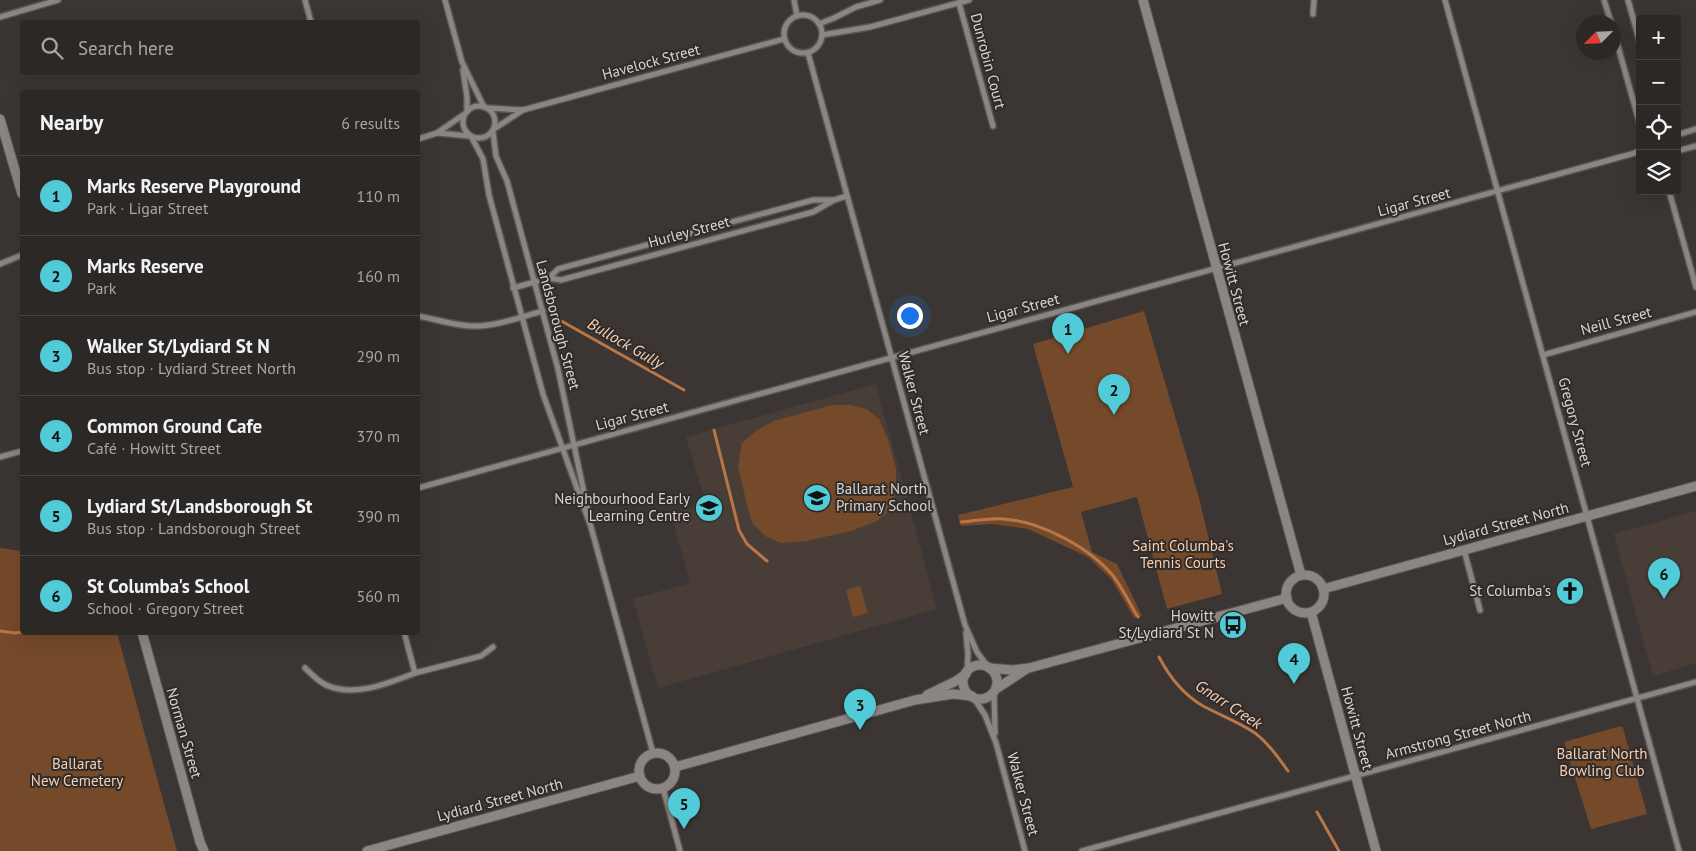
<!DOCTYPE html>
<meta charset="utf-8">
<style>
body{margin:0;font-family:"PT Sans",sans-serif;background:#383432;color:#f1f3f6}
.controls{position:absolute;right:15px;top:15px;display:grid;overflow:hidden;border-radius:5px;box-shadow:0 5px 20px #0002}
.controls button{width:45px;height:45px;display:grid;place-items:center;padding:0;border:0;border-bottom:1px solid #484443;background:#2c2826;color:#f1f3f6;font:25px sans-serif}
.compass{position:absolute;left:1576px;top:15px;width:45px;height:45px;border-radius:50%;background:#2c2826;box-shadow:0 5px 20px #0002;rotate:246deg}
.you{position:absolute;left:909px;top:315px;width:18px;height:18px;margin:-12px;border:4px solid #fff;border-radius:50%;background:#1a73e8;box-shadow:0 0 0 8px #1a73e833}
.badge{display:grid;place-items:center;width:32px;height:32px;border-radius:50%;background:#52cbd9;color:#111;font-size:16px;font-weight:700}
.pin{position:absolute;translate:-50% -41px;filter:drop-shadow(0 1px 2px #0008)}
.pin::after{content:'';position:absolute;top:26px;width:18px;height:15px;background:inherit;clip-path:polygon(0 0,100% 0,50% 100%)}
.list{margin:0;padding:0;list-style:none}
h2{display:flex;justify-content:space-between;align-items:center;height:65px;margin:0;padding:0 20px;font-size:21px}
h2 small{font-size:16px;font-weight:400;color:#a6a6a7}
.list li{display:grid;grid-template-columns:32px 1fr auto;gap:15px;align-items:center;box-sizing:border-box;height:80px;padding:0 20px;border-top:1px solid #484443}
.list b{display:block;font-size:19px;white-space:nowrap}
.list p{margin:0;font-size:16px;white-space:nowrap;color:#a6a6a7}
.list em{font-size:16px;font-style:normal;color:#a6a6a7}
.icon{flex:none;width:28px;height:28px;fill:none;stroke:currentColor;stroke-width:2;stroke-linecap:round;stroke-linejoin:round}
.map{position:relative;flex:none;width:1696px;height:851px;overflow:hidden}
.search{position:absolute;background:#2c2826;box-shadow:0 5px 20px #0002;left:20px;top:20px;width:400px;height:55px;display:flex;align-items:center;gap:12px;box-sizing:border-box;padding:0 18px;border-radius:5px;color:#a6a6a7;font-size:19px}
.panel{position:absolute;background:#2c2826;box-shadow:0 5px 20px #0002;left:20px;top:90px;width:400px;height:545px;border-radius:5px}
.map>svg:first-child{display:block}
.built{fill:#493e37}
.green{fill:#754a2b}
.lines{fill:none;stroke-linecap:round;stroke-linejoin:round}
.stream{stroke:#ba7644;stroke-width:3}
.minor-casing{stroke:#595552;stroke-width:8}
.tertiary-casing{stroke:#595552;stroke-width:11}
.minor{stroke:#8c8682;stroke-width:5}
.tertiary{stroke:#8c8682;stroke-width:9}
.labels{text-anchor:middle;stroke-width:4;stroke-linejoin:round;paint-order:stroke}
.street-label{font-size:15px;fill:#d8d4d2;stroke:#312c29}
.poi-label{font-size:15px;fill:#d8d4d2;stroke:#312c29;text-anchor:end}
.park-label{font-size:15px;fill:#f6d0b6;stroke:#312c29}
.water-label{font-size:16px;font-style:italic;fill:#f5cfb6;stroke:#312c29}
</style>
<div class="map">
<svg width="1696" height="851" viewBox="0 0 1696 851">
<rect width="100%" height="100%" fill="#3b3633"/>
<g class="built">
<path d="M876,384l61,225 -279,79 -25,-89 57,-16 -19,-69 35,-11 -20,-66z"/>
<path d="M1696,511v152l-43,13 -39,-142z"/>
</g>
<g class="green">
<path d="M1144,311l55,187 23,96 -55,15 -30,-112 -56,15 11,40 25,12 25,52 -8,2 -22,-38 -24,-23 -60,-28 -35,-5 -32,2 -3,-11 115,-28 -40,-143z"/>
<path d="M832,405h18l17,4 12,10 10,23 7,27v18l-4,22 -15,12 -26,10 -45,10 -25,2 -16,-7 -12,-12 -5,-15 -10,-43 4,-23 15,-13 17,-9z"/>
<path d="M0,548l22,3v81l95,1 60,218h-177z"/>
<path d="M860,586l8,27 -15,4 -7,-27z"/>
<path d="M1621,726l2,2 24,86 -56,15 -27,-87z"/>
</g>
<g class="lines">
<g class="stream">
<path d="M556,318l128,72"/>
<path d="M714,430l25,100 8,14 20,17"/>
<path d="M961,522c14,-1 28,-4 42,-3 37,2 88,29 111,58 9,12 16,27 24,40"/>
<path d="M0,631l15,2 7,-1"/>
<path d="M1159,657c10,19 25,38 44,49 17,9 36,16 52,27 13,10 23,24 33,38"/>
<path d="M1317,812l22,39"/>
</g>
<defs>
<g id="minor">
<path d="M305,0l6,22"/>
<path d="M445,0l17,62 22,45"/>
<path d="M794,0l3,16"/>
<path d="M1445,0l234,851"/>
<path d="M1604,0l7,22"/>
<path d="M1628,0l12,43"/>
<path d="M959,3l34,123"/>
<path d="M1313,14l1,-14"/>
<circle cx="803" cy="34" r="19"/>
<path d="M0,17l58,-17"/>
<path d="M819,24l15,-6 22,-11 24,-7"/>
<path d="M1614,32l26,93"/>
<path d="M822,35l48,-8 99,-27"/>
<path d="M808,53l157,572 12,27 11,15"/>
<path d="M463,70l4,27v15"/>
<circle cx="479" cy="122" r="16"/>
<path d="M487,108l36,2"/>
<path d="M494,129l29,-19 261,-71"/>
<path d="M493,132l3,24 11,25 51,188 29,138"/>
<path d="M438,133l31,3"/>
<path d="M1677,135l19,-6"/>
<path d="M472,138l11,21 6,36 54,199 48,133 62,226"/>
<path d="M418,139l19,-6 26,-18"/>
<path d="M1677,151l19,-5"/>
<path d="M1669,191l27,96"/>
<path d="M0,264l22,-9"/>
<path d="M549,278l12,2 252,-68 21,-12 13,-4"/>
<path d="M513,288l36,-10 9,-9 255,-69h21"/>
<path d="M418,316c17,3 35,9 53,10 24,1 49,-9 72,-15"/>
<path d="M1543,355l153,-43"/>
<path d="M0,457l22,-6"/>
<path d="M418,488l1217,-335 5,-3"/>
<path d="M1464,550l16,60"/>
<path d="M966,633l2,22 -1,17"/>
<path d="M305,668c6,6 13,13 21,17 28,13 63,-2 89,-12l-11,-41"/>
<path d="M415,673l66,-17 12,-9"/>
<path d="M994,692l1,41"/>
<path d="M973,697l12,18 11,28 29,108"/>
<path d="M663,788l17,63"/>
<path d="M1082,851l614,-169"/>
</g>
<g id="tertiary">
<path d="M1143,0l158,575"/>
<path d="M0,119l22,75"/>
<circle cx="1305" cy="594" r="19"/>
<path d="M1323,589l373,-103"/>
<path d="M1311,612l65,239"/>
<path d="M142,632l58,210 4,9"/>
<circle cx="980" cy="682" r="17"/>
<path d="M989,668l23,2 17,-2 258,-70"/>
<path d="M996,689l29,-19"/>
<path d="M927,695l29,-14 10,-7"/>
<circle cx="657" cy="771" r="18"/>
<path d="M675,767l240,-67 38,-6 19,2"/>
<path d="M367,851l273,-75"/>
</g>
</defs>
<use href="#minor" class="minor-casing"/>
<use href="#tertiary" class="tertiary-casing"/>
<use href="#minor" class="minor"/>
<use href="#tertiary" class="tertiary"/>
</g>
<defs>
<symbol id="school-disc" viewBox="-11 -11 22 22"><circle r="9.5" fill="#52cbd9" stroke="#312c29"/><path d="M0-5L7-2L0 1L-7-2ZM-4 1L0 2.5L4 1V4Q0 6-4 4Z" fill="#111"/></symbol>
<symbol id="church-disc" viewBox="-11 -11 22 22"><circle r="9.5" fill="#52cbd9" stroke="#312c29"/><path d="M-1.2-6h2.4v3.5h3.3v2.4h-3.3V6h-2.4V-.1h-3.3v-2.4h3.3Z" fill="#111"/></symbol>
<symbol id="bus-disc" viewBox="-11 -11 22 22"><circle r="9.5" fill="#52cbd9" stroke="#312c29"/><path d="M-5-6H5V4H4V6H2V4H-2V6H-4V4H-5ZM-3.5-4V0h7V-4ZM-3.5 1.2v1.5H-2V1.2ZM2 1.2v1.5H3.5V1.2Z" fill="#111"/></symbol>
</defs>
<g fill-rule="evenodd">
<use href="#school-disc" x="801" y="482" width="32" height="32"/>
<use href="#school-disc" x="693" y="492" width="32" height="32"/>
<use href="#church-disc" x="1554" y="575" width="32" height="32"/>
<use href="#bus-disc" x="1217" y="609" width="32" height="32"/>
</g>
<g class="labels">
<g class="street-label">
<text transform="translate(988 61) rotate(75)" y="5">Dunrobin Court</text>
<text transform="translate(651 62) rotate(-15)" y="5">Havelock Street</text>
<text transform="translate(1414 202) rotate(-15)" y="5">Ligar Street</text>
<text transform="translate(689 232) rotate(-15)" y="5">Hurley Street</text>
<text transform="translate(1234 284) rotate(75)" y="5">Howitt Street</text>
<text transform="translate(1023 308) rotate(-15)" y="5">Ligar Street</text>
<text transform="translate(1616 321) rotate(-15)" y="5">Neill Street</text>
<text transform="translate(558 325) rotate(75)" y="5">Landsborough Street</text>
<text transform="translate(914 393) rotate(75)" y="5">Walker Street</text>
<text transform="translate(632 416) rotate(-15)" y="5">Ligar Street</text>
<text transform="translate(1575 422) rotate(75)" y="5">Gregory Street</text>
<text transform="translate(1506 524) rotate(-15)" y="5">Lydiard Street North</text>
<text transform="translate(1357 728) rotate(75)" y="5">Howitt Street</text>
<text transform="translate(184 733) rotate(74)" y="5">Norman Street</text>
<text transform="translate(1458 735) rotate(-15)" y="5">Armstrong Street North</text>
<text transform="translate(1023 794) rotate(75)" y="5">Walker Street</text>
<text transform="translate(500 800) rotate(-15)" y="5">Lydiard Street North</text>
</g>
<g class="poi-label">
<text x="836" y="494" text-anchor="start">Ballarat North<tspan x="836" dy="17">Primary School</tspan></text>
<text x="690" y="504">Neighbourhood Early<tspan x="690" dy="17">Learning Centre</tspan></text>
<text x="1551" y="596">St Columba's</text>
<text x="1214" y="621">Howitt<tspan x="1214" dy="17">St/Lydiard St N</tspan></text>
</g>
<g class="park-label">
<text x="1183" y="551">Saint Columba's<tspan x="1183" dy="17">Tennis Courts</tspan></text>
<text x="1602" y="759">Ballarat North<tspan x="1602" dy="17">Bowling Club</tspan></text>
<text x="77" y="769">Ballarat<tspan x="77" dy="17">New Cemetery</tspan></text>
</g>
<g class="water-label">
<text transform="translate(626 343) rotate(30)" y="6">Bullock Gully</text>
<text transform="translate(1229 704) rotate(33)" y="6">Gnarr Creek</text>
</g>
</g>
</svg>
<div class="controls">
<button>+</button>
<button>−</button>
<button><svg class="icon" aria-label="locate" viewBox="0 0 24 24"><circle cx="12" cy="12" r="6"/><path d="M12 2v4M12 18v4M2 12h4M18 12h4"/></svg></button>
<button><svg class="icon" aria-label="layers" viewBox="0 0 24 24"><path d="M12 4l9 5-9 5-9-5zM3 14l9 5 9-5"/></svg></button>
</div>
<svg class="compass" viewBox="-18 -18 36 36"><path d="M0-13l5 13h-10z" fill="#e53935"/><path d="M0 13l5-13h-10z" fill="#a6a6a7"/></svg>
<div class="you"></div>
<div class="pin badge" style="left:1068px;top:354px">1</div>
<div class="pin badge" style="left:1114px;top:415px">2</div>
<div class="pin badge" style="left:860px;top:730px">3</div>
<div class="pin badge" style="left:1294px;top:684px">4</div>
<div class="pin badge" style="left:684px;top:829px">5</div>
<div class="pin badge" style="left:1664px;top:599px">6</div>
<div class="search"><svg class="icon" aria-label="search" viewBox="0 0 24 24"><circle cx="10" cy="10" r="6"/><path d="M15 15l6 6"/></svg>Search here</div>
<section class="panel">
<h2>Nearby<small>6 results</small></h2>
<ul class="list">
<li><span class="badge">1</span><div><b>Marks Reserve Playground</b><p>Park · Ligar Street</p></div><em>110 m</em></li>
<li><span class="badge">2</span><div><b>Marks Reserve</b><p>Park</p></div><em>160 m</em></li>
<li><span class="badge">3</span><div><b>Walker St/Lydiard St N</b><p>Bus stop · Lydiard Street North</p></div><em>290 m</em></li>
<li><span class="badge">4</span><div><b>Common Ground Cafe</b><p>Café · Howitt Street</p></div><em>370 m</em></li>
<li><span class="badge">5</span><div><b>Lydiard St/Landsborough St</b><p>Bus stop · Landsborough Street</p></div><em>390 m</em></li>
<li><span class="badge">6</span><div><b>St Columba's School</b><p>School · Gregory Street</p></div><em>560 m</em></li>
</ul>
</section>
</div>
